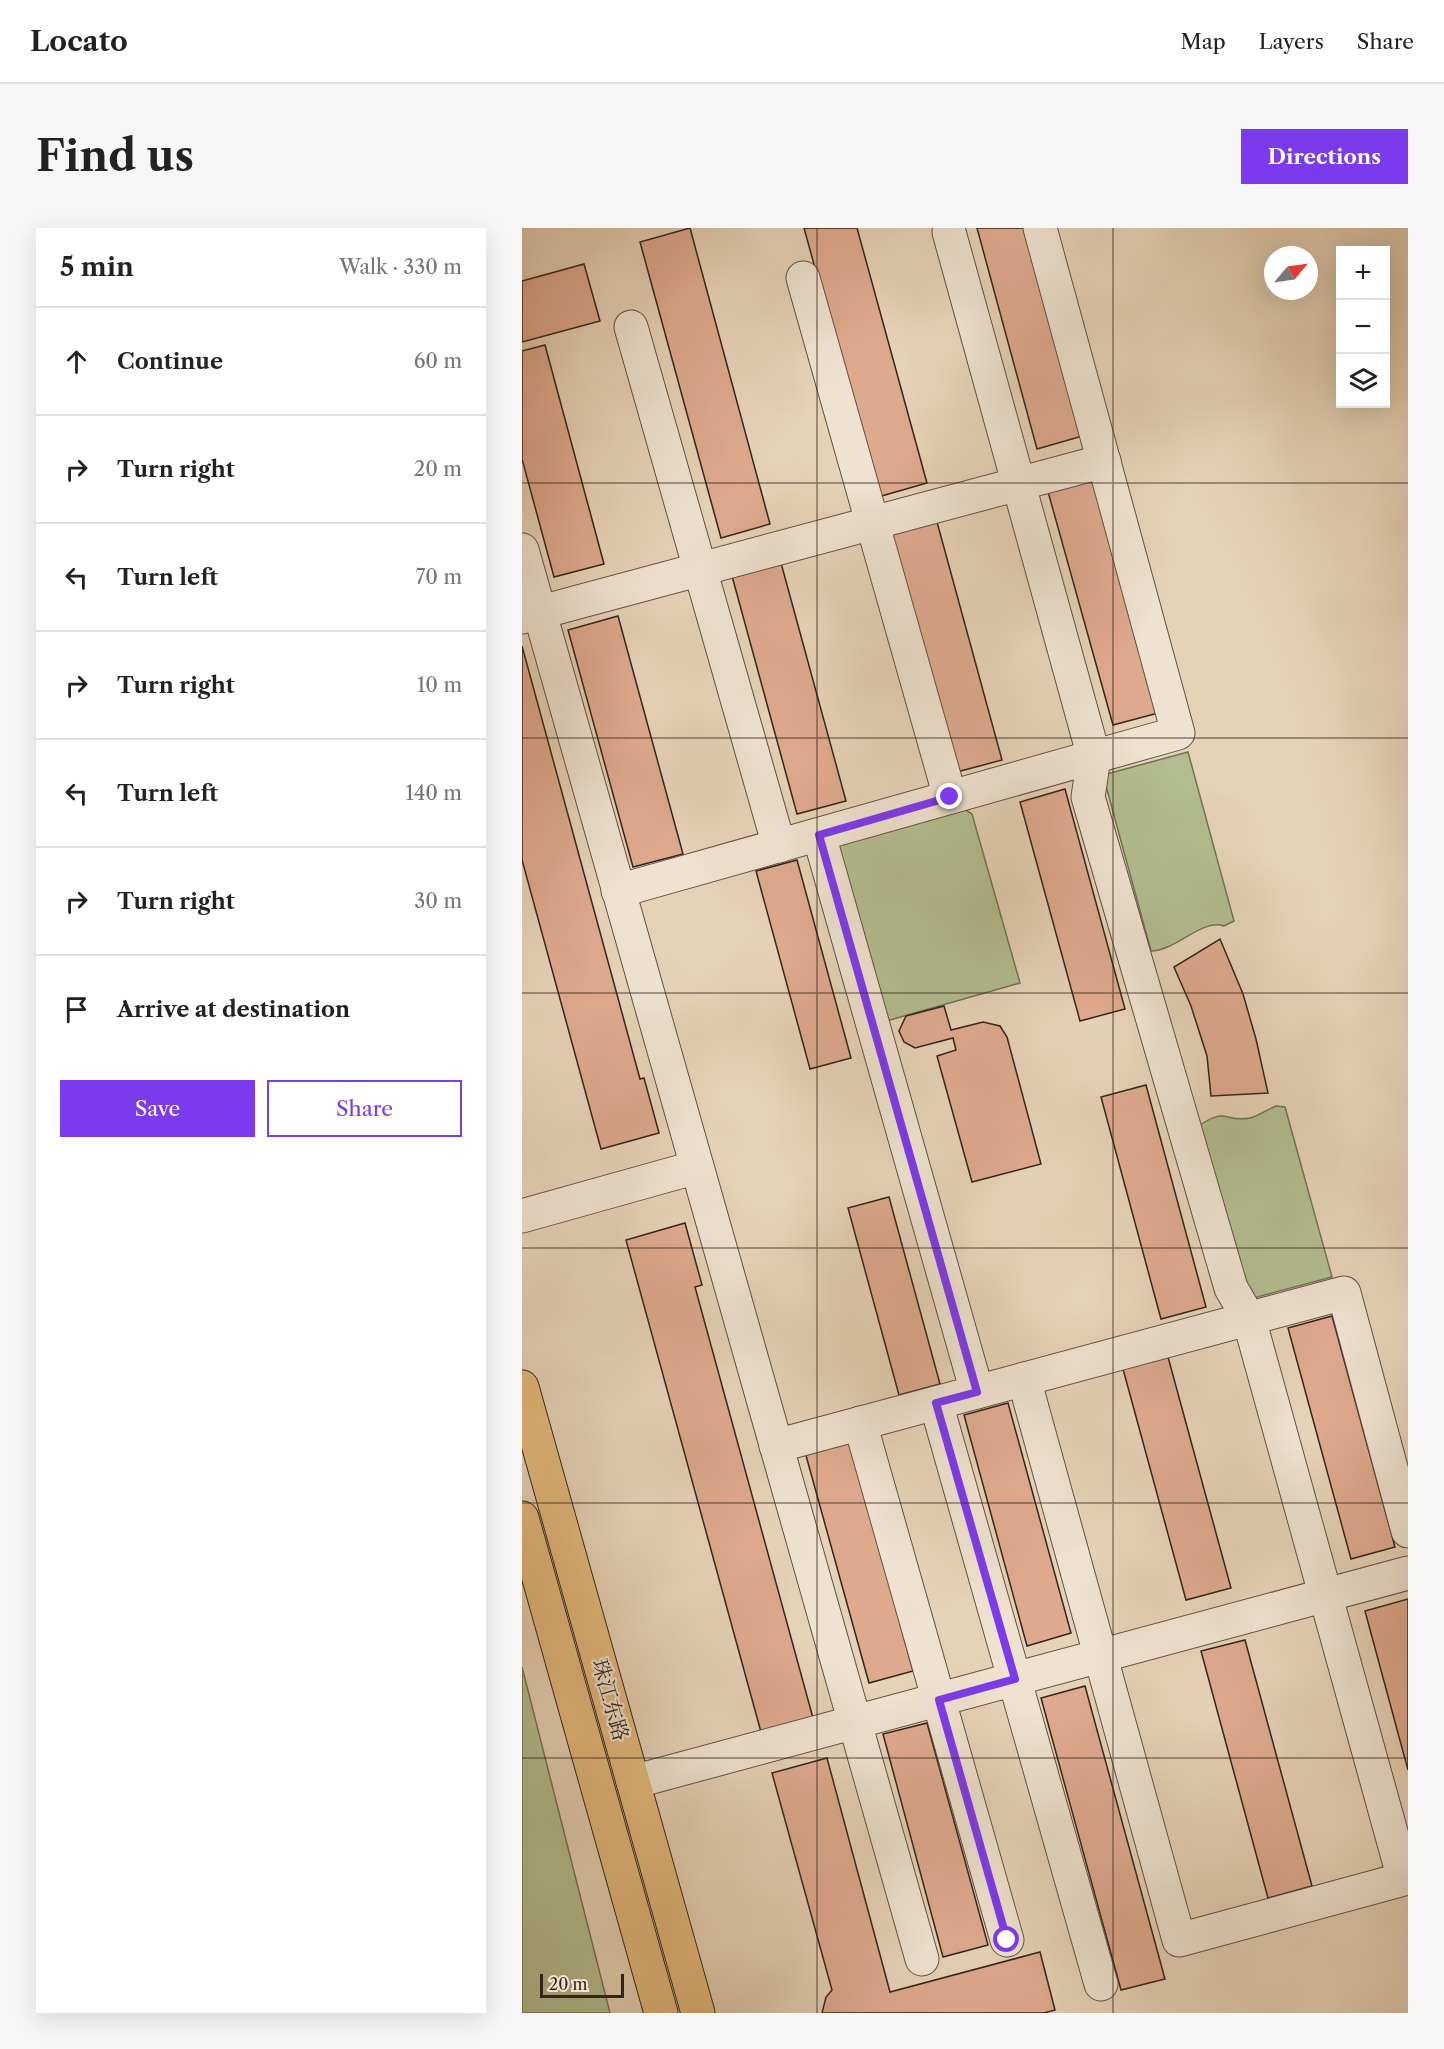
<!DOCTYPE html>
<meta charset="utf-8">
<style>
body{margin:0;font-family:"Libre Caslon Text","Noto Serif SC",serif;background:#f6f6f6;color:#222}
.controls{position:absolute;right:18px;top:18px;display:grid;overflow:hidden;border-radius:0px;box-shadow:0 6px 24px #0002}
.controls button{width:54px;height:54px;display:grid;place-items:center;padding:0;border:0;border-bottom:2px solid #e0e0e0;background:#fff;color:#222;font:30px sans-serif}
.compass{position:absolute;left:742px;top:18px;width:54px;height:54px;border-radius:50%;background:#fff;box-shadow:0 6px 24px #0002;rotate:61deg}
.scale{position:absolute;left:18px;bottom:15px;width:84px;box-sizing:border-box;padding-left:6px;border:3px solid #32251c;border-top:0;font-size:16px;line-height:21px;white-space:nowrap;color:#32251c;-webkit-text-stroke:4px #efe2d0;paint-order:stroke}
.stop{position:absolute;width:18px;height:18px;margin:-14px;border:4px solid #7c3aed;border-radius:50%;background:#fff}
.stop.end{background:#7c3aed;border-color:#fff;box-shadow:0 2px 6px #0008}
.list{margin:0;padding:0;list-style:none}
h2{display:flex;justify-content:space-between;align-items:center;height:78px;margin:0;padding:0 24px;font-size:26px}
h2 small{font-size:20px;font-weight:400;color:#767676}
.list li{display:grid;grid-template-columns:39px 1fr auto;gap:18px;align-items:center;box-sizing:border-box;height:108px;padding:0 24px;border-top:2px solid #e0e0e0}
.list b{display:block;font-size:22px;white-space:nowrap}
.list em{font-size:20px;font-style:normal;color:#767676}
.actions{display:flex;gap:12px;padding:18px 24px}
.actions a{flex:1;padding:14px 0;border:2px solid #7c3aed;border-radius:0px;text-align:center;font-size:21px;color:#7c3aed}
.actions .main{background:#7c3aed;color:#fff}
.icon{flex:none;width:33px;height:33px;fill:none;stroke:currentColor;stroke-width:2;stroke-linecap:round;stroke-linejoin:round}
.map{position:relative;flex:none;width:886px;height:1785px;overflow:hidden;border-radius:0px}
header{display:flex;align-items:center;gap:36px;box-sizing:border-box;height:84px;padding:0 30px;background:#fff;border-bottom:2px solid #e0e0e0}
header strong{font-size:28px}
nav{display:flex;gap:33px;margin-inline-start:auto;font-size:21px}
.intro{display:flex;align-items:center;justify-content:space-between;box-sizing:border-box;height:144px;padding:0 36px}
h1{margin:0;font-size:42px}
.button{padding:15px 27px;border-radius:0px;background:#7c3aed;color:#fff;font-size:21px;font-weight:700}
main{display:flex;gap:36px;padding:0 36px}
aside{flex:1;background:#fff;border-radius:0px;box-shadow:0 6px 24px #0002}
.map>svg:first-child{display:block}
.green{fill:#b2bd90;stroke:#727156;stroke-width:1.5}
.building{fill:#dfa98e;stroke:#32251c;stroke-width:1.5}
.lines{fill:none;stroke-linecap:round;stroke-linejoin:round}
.minor-casing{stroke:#5f5043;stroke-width:35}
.major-casing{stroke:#32251c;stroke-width:35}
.minor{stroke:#efe2d0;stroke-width:33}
.major{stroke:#e3b97c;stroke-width:33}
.route{stroke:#7c3aed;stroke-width:8}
.grid{fill:none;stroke:#32251c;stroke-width:1.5;stroke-opacity:0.55}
.labels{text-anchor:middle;stroke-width:4.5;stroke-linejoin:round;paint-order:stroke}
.street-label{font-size:21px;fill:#32251c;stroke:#efe2d0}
</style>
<header>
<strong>Locato</strong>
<nav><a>Map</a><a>Layers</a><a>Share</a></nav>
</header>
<div class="intro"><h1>Find us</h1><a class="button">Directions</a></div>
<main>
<aside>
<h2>5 min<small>Walk · 330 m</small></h2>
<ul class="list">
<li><svg class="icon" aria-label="ahead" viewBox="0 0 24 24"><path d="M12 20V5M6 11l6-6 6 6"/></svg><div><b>Continue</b></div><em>60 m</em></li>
<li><svg class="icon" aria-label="right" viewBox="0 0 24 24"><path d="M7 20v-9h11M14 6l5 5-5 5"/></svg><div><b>Turn right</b></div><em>20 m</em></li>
<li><svg class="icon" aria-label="left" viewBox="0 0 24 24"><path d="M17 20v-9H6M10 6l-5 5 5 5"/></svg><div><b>Turn left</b></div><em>70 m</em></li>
<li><svg class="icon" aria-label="right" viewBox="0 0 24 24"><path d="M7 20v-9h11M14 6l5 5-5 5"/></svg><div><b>Turn right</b></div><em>10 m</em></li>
<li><svg class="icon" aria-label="left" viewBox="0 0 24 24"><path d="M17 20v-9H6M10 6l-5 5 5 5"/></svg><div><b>Turn left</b></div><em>140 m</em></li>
<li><svg class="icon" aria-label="right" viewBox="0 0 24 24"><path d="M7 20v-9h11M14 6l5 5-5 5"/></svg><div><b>Turn right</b></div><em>30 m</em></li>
<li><svg class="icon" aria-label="arrive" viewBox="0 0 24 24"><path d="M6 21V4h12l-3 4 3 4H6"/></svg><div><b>Arrive at destination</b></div></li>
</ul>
<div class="actions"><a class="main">Save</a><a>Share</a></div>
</aside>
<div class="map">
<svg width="886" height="1785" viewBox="0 0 886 1785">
<rect width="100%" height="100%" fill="#e6d2b7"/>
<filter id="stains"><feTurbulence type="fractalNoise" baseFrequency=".00333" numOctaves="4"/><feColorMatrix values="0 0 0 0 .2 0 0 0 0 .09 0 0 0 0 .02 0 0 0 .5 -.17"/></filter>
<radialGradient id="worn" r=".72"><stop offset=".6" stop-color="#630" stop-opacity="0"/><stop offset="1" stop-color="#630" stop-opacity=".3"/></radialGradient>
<g class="green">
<path d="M666,524l46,169 -10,5c-21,-8 -49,25 -73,25l-48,-176z"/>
<path d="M439,579l11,7 48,169 -137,39 -51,-178z"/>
<path d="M754,878l9,1 47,170 -86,23 -47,-174c28,-20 25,-3 51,-8 8,-2 18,-9 26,-12z"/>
<path d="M0,1439l88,346h-88z"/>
</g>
<g class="building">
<path d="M168,0l80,296 -49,14 -81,-296z"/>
<path d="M282,0h53l70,255 -49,14z"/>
<path d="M455,0h53l56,207 -49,14z"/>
<path d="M62,36l16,57 -78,21v-61z"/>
<path d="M23,117l59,219 -50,13 -32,-118v-108z"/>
<path d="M575,246l65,238 -49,13 -66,-237z"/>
<path d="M415,294l65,238 -49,13 -65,-238z"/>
<path d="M259,335l65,238 -49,13 -65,-238z"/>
<path d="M96,388l65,238 -50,13 -65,-237z"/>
<path d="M0,418l118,433 4,-1 15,55 -58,16 -79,-289z"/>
<path d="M543,561l60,220 -45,12 -60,-219z"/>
<path d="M275,632l54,198 -41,11 -54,-198z"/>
<path d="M698,711l23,55 13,45 12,54 -57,3 -4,-40 -16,-50 -17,-39z"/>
<path d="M422,778l7,24 32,-8 17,4 7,11 34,127 -69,18 -35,-126 19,-6 -3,-12 -38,10 -11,-6 -5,-11 7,-15z"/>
<path d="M624,857l60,222 -45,12 -60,-222z"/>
<path d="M367,969l51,187 -41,11 -51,-187z"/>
<path d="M163,995l17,62 -7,2 118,431 -52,14 -135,-492z"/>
<path d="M810,1088l63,231 -44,12 -63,-231z"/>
<path d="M646,1129l63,231 -45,12 -63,-231z"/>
<path d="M486,1175l63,230 -44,13 -63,-231z"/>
<path d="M328,1212l63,231 -44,12 -64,-231z"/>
<path d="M886,1371v171l-43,-159z"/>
<path d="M723,1412l67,246 -44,12 -67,-247z"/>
<path d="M563,1458l80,293 -44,11 -80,-292z"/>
<path d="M405,1495l61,222 -45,12 -60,-223z"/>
<path d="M305,1530l63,234 150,-40 15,58 -11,3h-222l4,-16 6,-7 -60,-217z"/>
</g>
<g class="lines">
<defs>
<g id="minor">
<path d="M427,4l145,525 -6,40 143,491 18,31 155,560 -225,61 -155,-561"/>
<path d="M281,50l147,519"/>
<path d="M109,99l148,519"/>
<path d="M0,322l400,1409"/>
<path d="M0,389l582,-156"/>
<path d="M297,607l158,557"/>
<path d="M96,663l560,-158 -138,-505"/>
<path d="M0,988l175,-49"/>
<path d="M414,1175l165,581"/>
<path d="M338,1195l147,517"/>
<path d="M254,1218l568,-153 64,238"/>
<path d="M111,1554l775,-209"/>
</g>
<g id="major">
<path d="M0,1159l176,626"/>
<path d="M0,1290l139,495"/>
</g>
</defs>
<use href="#minor" class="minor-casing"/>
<use href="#major" class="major-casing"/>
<use href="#minor" class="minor"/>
<use href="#major" class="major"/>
</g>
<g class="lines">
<path class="route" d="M428,569l-131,38 158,557 -41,11 79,276 -76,21 68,240"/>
</g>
<path class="grid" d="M295,0v1785M591,0v1785M0,255h886M0,510h886M0,765h886M0,1020h886M0,1275h886M0,1530h886"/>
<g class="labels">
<g class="street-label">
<text transform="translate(88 1472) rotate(74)" y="7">珠江东路</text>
</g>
</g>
<rect width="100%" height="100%" filter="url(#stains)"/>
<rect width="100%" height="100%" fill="url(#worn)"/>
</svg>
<div class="controls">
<button>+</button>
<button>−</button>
<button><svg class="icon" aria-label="layers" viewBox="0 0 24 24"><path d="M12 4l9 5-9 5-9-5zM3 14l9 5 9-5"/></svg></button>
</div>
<svg class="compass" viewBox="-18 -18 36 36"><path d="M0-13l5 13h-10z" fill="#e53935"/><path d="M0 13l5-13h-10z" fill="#767676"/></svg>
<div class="scale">20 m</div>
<div class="stop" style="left:485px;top:1712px"></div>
<div class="stop end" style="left:428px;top:569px"></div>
</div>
</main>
